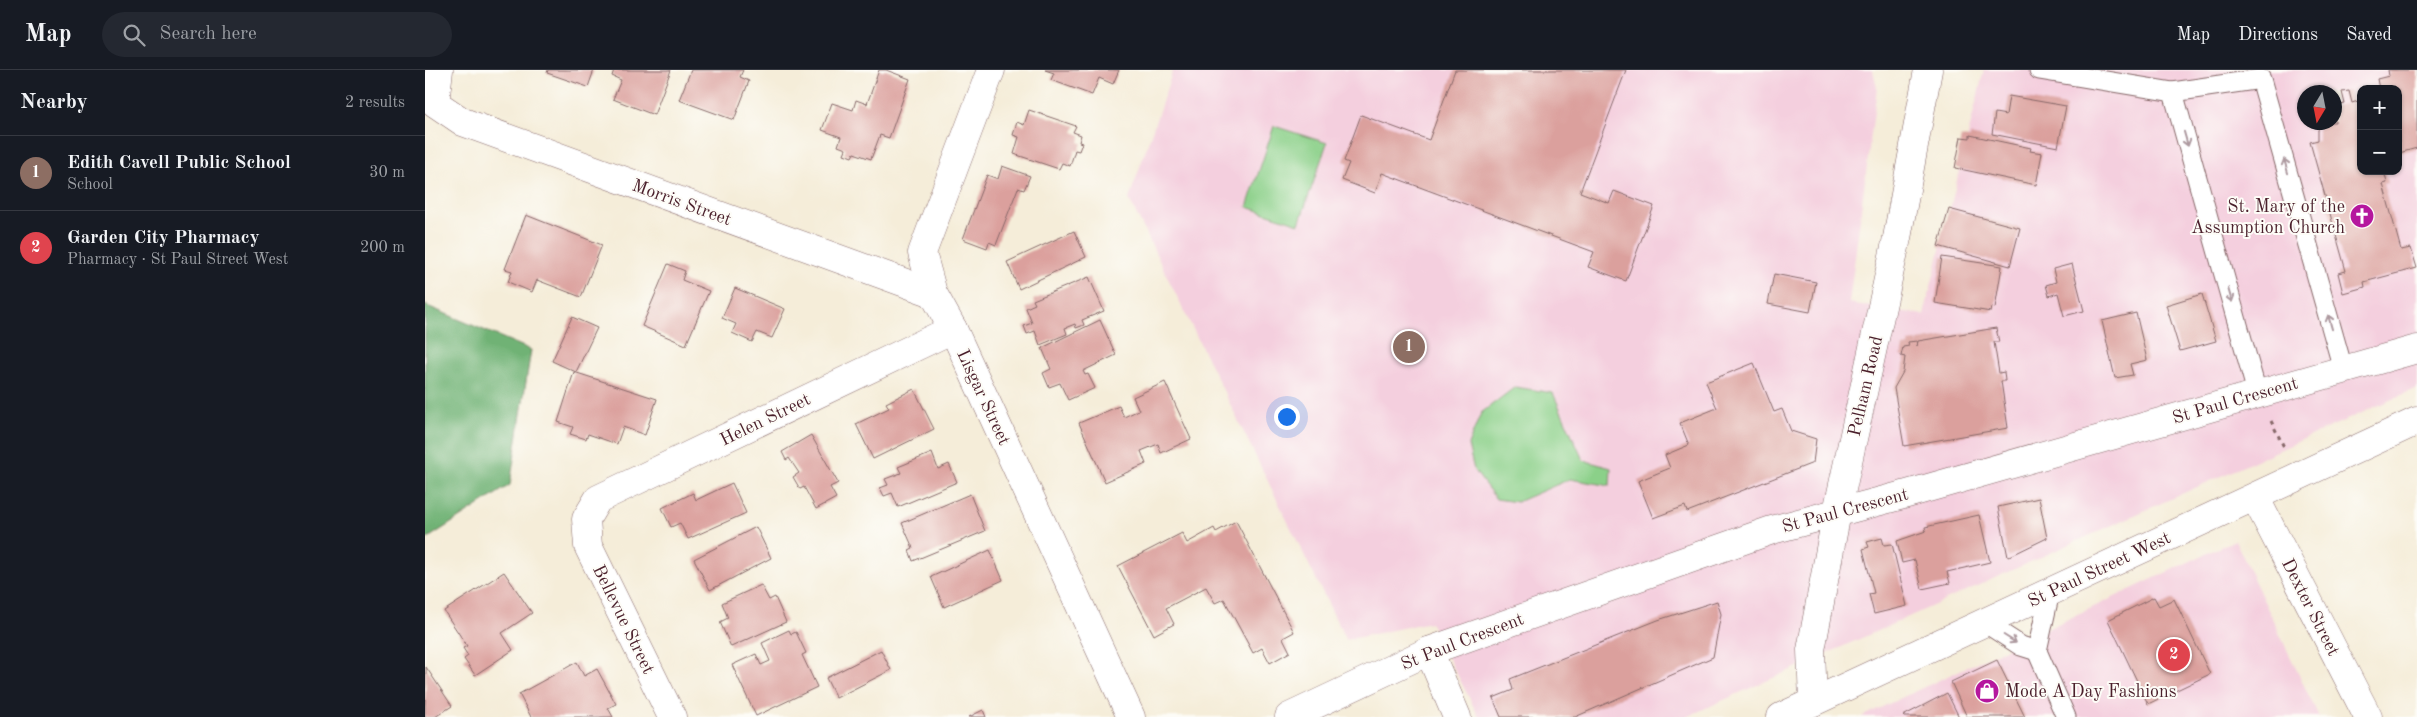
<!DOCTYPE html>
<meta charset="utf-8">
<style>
body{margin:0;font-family:"Old Standard TT",serif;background:#242831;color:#f1f3f6}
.controls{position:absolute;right:15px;top:15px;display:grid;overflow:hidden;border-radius:10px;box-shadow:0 1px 4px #0004}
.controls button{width:45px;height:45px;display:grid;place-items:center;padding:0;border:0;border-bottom:1px solid #363941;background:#171b24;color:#f1f3f6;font:25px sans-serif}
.compass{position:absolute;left:1872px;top:15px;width:45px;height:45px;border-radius:50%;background:#171b24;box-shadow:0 1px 4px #0004;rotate:190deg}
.you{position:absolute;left:861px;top:346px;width:18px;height:18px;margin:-12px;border:4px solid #fff;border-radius:50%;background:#1a73e8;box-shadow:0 0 0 8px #1a73e833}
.badge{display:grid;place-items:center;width:32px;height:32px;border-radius:50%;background:#d690ce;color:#fff;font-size:16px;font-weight:700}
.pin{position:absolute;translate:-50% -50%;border:2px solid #fff;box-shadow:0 1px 5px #0006}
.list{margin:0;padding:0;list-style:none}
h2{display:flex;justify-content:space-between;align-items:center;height:65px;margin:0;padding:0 20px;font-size:21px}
h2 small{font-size:16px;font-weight:400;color:#9ea1a6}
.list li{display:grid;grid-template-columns:32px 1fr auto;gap:15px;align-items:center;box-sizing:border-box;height:75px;padding:0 20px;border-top:1px solid #363941}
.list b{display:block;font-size:19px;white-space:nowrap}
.list p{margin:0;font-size:16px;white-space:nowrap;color:#9ea1a6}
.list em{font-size:16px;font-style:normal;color:#9ea1a6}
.icon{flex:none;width:28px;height:28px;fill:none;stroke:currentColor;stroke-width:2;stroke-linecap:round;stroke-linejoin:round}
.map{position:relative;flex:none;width:1992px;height:647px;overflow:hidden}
header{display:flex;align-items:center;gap:30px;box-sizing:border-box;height:70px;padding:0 25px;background:#171b24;border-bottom:1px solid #363941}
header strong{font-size:24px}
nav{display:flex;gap:28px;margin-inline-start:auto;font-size:18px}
.search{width:350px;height:45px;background:#242831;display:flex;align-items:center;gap:12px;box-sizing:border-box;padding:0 18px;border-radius:28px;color:#9ea1a6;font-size:19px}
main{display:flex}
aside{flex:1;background:#171b24}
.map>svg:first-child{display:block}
.built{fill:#f4cfde;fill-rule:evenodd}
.green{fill:#8bd089;stroke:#6a785a}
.forest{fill:#70b275;stroke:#5d6850}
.building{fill:#dba09d}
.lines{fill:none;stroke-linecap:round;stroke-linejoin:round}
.service-casing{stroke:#866768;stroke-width:21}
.minor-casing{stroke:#866768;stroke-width:29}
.secondary-casing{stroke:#866768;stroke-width:29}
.path{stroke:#866768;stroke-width:3;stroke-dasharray:4 4;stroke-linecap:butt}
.service{stroke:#fff;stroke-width:19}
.minor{stroke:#fff;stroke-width:28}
.secondary{stroke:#fff;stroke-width:28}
.oneway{stroke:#ae9aa0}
.labels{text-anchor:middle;stroke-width:4;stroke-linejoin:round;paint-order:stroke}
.street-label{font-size:18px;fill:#4a1f2b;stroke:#fdfcf7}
.poi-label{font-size:18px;fill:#4a1f2b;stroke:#fdfcf7;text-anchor:end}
</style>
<header>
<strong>Map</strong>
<div class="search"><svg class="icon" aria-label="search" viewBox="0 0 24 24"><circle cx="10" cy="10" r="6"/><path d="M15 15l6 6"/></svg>Search here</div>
<nav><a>Map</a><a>Directions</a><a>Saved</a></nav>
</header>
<main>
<aside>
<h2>Nearby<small>2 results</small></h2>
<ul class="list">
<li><span class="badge" style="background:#8d6e63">1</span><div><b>Edith Cavell Public School</b><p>School</p></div><em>30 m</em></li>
<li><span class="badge" style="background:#e0444e">2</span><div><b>Garden City Pharmacy</b><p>Pharmacy · St Paul Street West</p></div><em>200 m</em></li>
</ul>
</aside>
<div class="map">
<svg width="1992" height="647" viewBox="0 0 1992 647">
<rect width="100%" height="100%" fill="#fdfcf7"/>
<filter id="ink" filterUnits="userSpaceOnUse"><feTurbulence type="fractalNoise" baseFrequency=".02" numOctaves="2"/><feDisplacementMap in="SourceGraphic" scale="10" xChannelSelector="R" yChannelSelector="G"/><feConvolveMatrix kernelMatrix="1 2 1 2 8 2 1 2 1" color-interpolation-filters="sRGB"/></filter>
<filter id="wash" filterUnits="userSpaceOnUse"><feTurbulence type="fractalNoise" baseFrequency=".0096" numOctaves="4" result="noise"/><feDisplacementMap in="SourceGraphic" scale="20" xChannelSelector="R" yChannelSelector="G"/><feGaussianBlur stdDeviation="1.12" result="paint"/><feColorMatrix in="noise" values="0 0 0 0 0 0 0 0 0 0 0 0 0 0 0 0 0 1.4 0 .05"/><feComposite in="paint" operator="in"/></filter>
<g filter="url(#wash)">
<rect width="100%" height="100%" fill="#f5edd9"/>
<g class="built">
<path d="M748,0h700l4,18 -28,215 75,12 60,-245h433v318l-731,329h-207l-49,-95 -84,18 -217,-441zM1936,19h37v82h-37zM1880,22h30v30h-30z"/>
<path d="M1810,470l84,177h-458z"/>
</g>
<g class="green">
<path d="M849,56l53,17 -28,81 -52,-17z"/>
<path d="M1090,317l38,6 30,67 28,8 -1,18 -40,-7 -53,23 -21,-3 -22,-29 -6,-25 13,-32z"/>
</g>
<path class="forest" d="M0,235l106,45 -21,135 -85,55z"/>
<g id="blocks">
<g class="building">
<path d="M123,0h46l-6,17 -41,-14z"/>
<path d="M189,0h57l-17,45 -41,-16 8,-19 -9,-4z"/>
<path d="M266,0h52l-3,7 9,4 -15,39 -55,-20z"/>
<path d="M454,0h7l24,9 -21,59 -9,-3 -9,24 -17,-6 -2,4 -8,-3 2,-5 -8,-3 3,-9 -19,-7 10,-27 21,7 3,-10 11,4z"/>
<path d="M620,0h74l-6,14 -14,-6 -7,17 -41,-15 3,-7z"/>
<path d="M1030,0h171l-46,122 29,11 5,-12 40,15 -28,75 -38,-14 6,-15 -212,-79 -7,20 -33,-13 7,-17 -5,-2 17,-46 68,25z"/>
<path d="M1963,0h29v78l-18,5 -1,-64h-19l-2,-10 12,-3z"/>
<path d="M1924,21l3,12 9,-3v71h23l3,12 -4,1 18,66 10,-2 6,20 -53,14 1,5 -22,6 -5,-20 8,-2 -36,-129 8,-2v-10l4,-8h13v-16l10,-2 -3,-12z"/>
<path d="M1584,26l57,10 -8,41 -66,-13 3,-21 11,2z"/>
<path d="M604,40l47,16 -3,6 8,3 -2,7 3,1 -3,8 -4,-1 -5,16 -8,-3 -3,6 -45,-15 5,-17 -6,-2 4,-13 7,3z"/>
<path d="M1545,65l61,13 -1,3 12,2 -6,32 -81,-17 6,-31 9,1z"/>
<path d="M577,96l28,10 -6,14 -6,-2 -22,57 -7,-3 -2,6 -24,-9 24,-64 11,4z"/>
<path d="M1524,139l71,19 -10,38 -72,-20z"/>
<path d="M101,145l76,30 -21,52 -44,-17 -5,12 -24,-10 4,-11 -7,-2z"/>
<path d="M649,161l12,26 -67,32 -12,-27z"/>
<path d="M1517,187l60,9 -7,42 -3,-1 -1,5 -56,-9z"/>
<path d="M243,194l17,7 -3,9 27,11 -23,54 -44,-19z"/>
<path d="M1647,194l12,47 -20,5 -6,-23 -9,3 -3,-11 10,-3 -3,-13z"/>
<path d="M1349,204l42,8 -6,30 -42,-8z"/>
<path d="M664,207l15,34 -22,9 2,5 -8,3 -1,-4 -10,4 2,6 -27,11 -5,-14 -8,3 -3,-8 8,-3 -6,-15 9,-4 -2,-4z"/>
<path d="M310,218l50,21 -13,29 -15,-6 -5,10 -20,-9 4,-9 -14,-6z"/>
<path d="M1777,224l14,47 -36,10 -14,-46z"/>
<path d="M1711,243l11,47 -17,4 3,11 -18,3 -13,-57z"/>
<path d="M147,247l25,11 -21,44 -24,-11z"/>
<path d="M675,250l16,35 -33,16 2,4 3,-1 7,14 -27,12 -8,-17 -11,4 -6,-14 8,-4 -9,-21z"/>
<path d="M1571,258l3,14h-5l5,31 5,-1 1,9h-4l7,47 -104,18 -10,-58 9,-16 2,-15 -4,-1 2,-9 6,-1 -1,-4 9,-1v5l1,-5z"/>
<path d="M1329,293l20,49 8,-3 9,22 25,8 -3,24 -126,49 -2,-6 -32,12 -15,-37 32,-13 -5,-13 24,-10 -9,-22 37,-15 -11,-26z"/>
<path d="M149,302l83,27 -12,36 -22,-8 -6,17 -29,-10 -2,5 -16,-5 3,-7 -15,-5z"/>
<path d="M740,312l26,57 -30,14 -3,-9 -17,7 5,13 -41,18 -26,-59 40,-17 5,11 15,-7 -6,-13z"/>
<path d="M489,319l20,40 -61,30 -17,-35 33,-16 -3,-5z"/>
<path d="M386,365l27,48 -8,4 6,11 -20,11 -12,-22 -4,2 -7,-12 6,-4 -10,-15 -3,2 -4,-8z"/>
<path d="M507,383l6,16 11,-5 8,18 -59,25 -6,-14 -8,3 -4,-8 8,-3 -3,-6 16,-6 -3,-6z"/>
<path d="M307,413l14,30 -58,26 -8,-16 -9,4 -9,-19 31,-15 3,7z"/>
<path d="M545,424l15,37 -72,30 -4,-11 4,-2 -11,-25z"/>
<path d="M1614,428l8,40 -39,19 -10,-50z"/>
<path d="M1554,445l11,47 -43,10 3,11 -28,6 -7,-29 -13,3 -5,-22 29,-10 -1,-4z"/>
<path d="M811,451l58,111 -11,6 7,14 -20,11 -8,-15 -9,5 -29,-54 -9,4 -9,-16 -40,21 8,16 -20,11 -36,-69 64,-33 5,10 27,-15 2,4z"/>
<path d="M331,457l15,31 -61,32 -16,-31z"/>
<path d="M1457,468l2,7 8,-1 15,62 -33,8 -5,-20 5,-1 -11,-44 6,-2 -2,-5z"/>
<path d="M565,480l13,30 -59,27 -13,-30z"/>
<path d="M79,502l28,41 -30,20 11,17 -38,25 -11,-16 4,-3 -5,-8 4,-2 -23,-35z"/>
<path d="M336,515l8,15 6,-3 11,25 -55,25 -11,-25 8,-4 -6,-15z"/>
<path d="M1729,527l5,9 15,-7 36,75 -62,30 -40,-84z"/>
<path d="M1292,531l4,13 -8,43 -138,60h-74l-8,-19 20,-8 -3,-11 148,-59z"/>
<path d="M364,560l2,4 5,-2 10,21 -4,2 15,32 -61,29 -24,-51 24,-11 5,11 9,-4 -8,-18z"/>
<path d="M456,580l10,20 -55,28 -10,-20z"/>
<path d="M1572,590l28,57h-58l-16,-35z"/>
<path d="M152,592l7,14 13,-7 19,35 -8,4 5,9h-82l-12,-23z"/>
<path d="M1,597l26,39 -17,11h-10z"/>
<path d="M1522,623l12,24h-55l-1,-1z"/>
<path d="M558,640l3,7h-17z"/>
</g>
</g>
</g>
<g filter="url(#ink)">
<use href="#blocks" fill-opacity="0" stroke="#866768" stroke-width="1"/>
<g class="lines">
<defs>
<g id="service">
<path d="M1614,0l134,22 88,-13 82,290"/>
<path d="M1748,22l84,301"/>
<path d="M1625,522l-13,59 29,66"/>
<path d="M1559,552l37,24 16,5"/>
</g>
<g id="minor">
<path d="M14,0l-4,33 28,19 470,171"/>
<path d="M566,0l-69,183 11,40 20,36 178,388"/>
<path d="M1830,427l113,220"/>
<path d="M1004,581l28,66"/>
<path d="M247,647l-84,-171 -2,-27 12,-20 355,-170"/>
<path d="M864,647l140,-66 343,-121 135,-36 510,-145"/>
</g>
<g id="secondary">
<path d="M1388,632l-2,-52 26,-138 60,-274 31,-168"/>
<path d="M1356,647l636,-296"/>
</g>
</defs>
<use href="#service" class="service-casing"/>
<use href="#minor" class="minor-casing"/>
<use href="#secondary" class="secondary-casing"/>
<path class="path" d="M1846,351l14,28"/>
<use href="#service" class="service"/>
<use href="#minor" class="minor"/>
<use href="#secondary" class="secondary"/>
</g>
<defs><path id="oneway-shaft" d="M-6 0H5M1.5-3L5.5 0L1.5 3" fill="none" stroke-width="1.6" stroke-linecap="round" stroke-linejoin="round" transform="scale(1.25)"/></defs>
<g class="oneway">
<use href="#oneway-shaft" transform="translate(1761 69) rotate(74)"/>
<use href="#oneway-shaft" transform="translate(1861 96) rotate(-106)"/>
<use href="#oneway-shaft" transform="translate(1805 225) rotate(74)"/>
<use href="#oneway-shaft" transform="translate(1905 252) rotate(-106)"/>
<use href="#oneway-shaft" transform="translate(1585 569) rotate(32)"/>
</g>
</g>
<defs>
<symbol id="church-disc" viewBox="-11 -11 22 22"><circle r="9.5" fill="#b5179e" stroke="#fdfcf7"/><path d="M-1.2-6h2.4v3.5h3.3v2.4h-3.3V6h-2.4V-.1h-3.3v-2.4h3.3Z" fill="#fff"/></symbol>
<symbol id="shop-disc" viewBox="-11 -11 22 22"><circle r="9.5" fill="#b5179e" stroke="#fdfcf7"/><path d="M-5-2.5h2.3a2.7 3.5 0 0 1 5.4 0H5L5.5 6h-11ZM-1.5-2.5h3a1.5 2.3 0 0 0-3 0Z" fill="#fff"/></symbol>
</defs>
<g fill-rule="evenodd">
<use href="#church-disc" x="1923" y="132" width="28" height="28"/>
<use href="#shop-disc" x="1548" y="607" width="28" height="28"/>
</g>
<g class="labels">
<g class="street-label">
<text transform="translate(257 132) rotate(20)" y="6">Morris Street</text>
<text transform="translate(1440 316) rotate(-77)" y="6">Pelham Road</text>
<text transform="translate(559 327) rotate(65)" y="6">Lisgar Street</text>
<text transform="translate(1810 330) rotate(-16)" y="6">St Paul Crescent</text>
<text transform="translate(340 349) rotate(-26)" y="6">Helen Street</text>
<text transform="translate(1420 440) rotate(-15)" y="6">St Paul Crescent</text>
<text transform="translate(1674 499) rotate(-25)" y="6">St Paul Street West</text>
<text transform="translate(1886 537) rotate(63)" y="6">Dexter Street</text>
<text transform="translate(199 549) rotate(64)" y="6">Bellevue Street</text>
<text transform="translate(1037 571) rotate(-21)" y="6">St Paul Crescent</text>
</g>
<g class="poi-label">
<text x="1920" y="142">St. Mary of the<tspan x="1920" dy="21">Assumption Church</tspan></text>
<text x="1580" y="627" text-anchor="start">Mode A Day Fashions</text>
</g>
</g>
</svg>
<div class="controls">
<button>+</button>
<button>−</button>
</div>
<svg class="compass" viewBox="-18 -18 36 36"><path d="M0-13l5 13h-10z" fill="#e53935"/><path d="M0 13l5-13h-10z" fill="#9ea1a6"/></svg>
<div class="you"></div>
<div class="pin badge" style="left:984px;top:277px;background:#8d6e63">1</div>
<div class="pin badge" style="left:1749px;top:585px;background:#e0444e">2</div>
</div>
</main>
